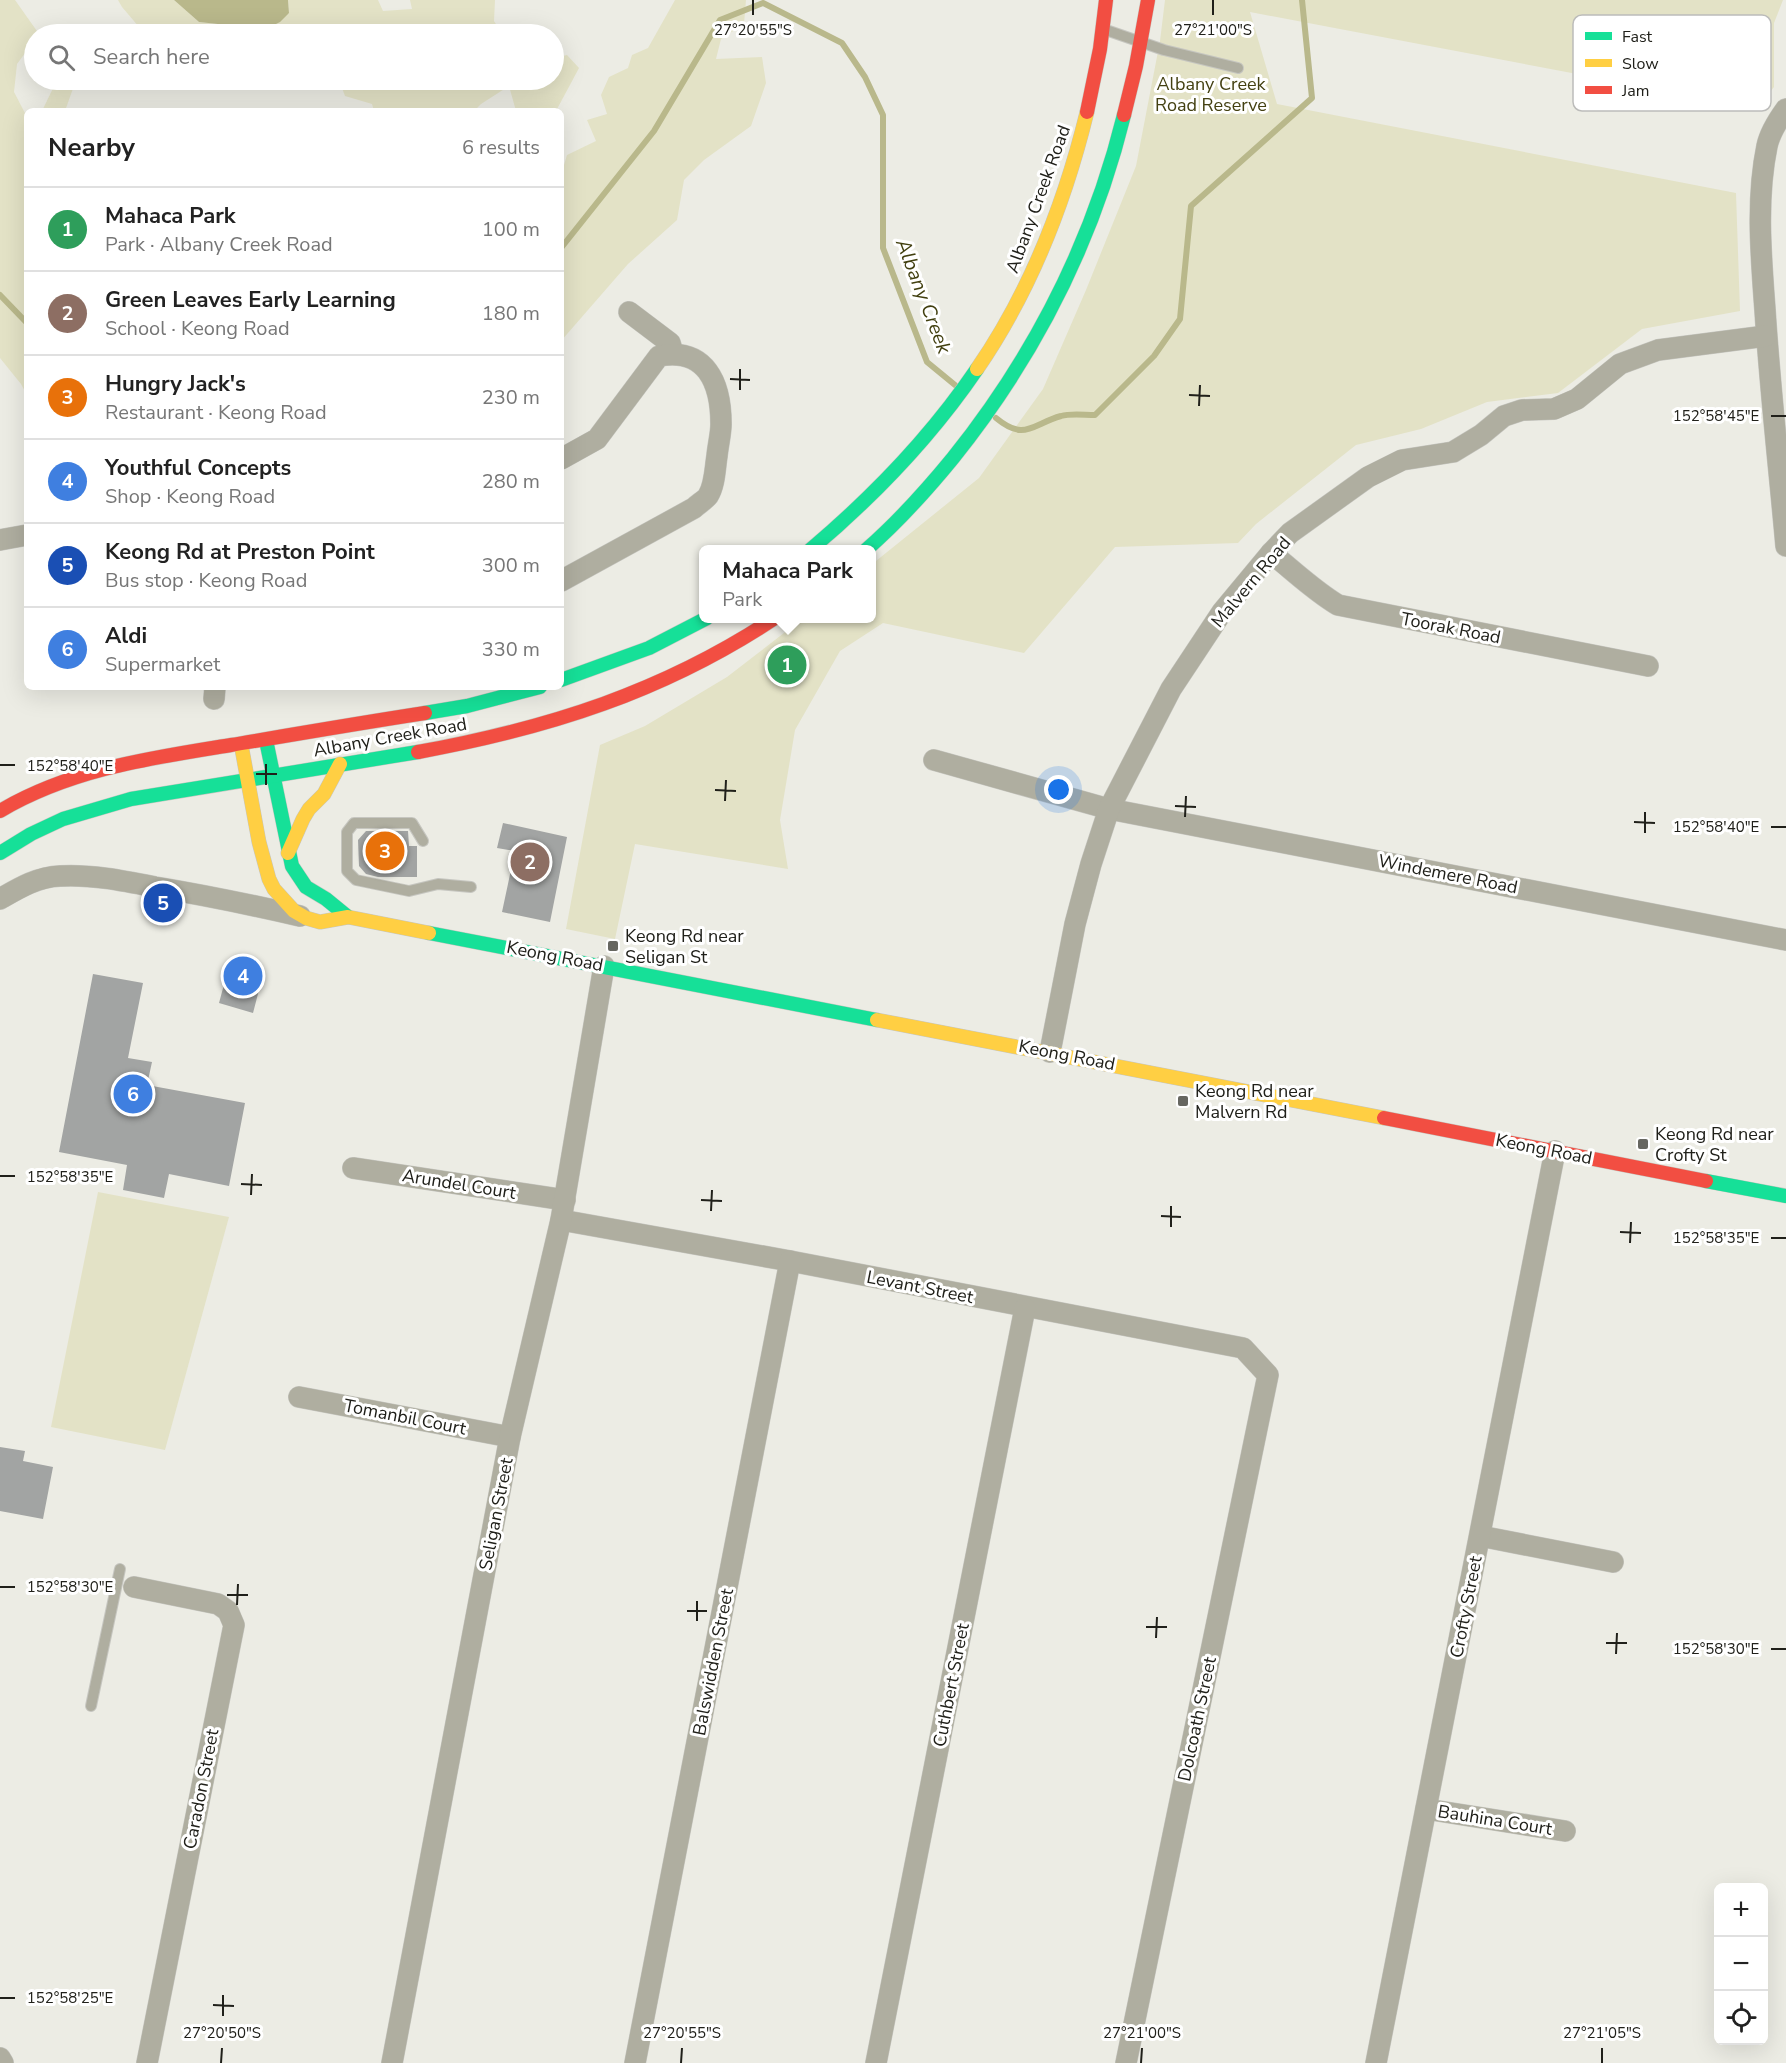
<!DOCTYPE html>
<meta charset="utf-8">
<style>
body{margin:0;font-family:"Nunito Sans",sans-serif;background:#f6f6f6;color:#222}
.controls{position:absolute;right:18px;bottom:18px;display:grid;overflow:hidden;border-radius:9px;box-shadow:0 6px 24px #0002}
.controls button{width:54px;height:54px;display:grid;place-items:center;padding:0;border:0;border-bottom:2px solid #e0e0e0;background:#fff;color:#222;font:30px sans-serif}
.you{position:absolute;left:1059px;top:790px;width:21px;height:21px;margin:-15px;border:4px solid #fff;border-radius:50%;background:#1a73e8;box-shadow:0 0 0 9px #1a73e833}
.badge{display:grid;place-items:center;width:39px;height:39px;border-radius:50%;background:#111827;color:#fff;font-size:20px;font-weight:700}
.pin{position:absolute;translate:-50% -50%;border:3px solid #fff;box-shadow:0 2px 6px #0006}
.popup{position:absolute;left:699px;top:545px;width:177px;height:78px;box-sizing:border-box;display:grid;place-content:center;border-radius:9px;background:#fff;filter:drop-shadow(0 2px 4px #0005);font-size:20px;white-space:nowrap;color:#767676}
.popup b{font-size:22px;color:#222}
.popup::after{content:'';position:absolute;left:50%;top:100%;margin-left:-12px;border:12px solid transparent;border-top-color:#fff}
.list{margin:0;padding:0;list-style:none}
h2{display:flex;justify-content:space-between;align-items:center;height:78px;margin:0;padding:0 24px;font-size:26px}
h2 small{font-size:20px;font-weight:400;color:#767676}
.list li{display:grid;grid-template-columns:39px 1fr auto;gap:18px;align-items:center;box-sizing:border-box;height:84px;padding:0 24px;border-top:2px solid #e0e0e0}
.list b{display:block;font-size:22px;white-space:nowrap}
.list p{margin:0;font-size:20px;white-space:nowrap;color:#767676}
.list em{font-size:20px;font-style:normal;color:#767676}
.icon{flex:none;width:33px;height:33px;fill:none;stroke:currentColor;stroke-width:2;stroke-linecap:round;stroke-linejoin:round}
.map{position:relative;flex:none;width:1786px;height:2063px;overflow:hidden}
.search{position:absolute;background:#fff;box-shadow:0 6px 24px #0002;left:24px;top:24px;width:540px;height:66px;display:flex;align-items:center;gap:15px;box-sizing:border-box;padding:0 21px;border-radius:33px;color:#767676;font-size:22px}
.panel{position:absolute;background:#fff;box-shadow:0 6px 24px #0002;left:24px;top:108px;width:540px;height:582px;border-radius:9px}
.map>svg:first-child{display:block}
.green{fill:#e3e2c6}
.water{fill:#b9b88b}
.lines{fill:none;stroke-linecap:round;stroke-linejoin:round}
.stream{stroke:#b9b88b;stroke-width:6}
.building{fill:#a2a4a3}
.lane-casing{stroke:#c6c6c0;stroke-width:12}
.street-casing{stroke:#c6c6c0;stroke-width:22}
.fast-casing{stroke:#c6c6c0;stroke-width:15}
.slow-casing{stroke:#c6c6c0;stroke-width:15}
.jam-casing{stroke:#c6c6c0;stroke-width:15}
.lane{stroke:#afaea0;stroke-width:10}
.street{stroke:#afaea0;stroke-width:21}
.fast{stroke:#16e098;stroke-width:14}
.slow{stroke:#ffcf43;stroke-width:14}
.jam{stroke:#f24e42;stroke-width:14}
.ticks{fill:none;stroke:#20201a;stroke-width:2}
.poi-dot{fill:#676761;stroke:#fff;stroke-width:2}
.labels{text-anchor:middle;stroke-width:6;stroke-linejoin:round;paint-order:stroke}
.park-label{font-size:18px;fill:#434011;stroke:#fff}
.street-label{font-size:18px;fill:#20201a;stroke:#fff}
.poi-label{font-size:18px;fill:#20201a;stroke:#fff;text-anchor:start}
.water-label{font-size:20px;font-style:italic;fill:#413f0f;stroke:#fff}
.key{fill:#fff;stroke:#bcbcba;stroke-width:1.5}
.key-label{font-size:16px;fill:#20201a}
.ticks-label{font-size:15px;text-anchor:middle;fill:#20201a;stroke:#fff;stroke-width:6;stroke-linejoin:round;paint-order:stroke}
</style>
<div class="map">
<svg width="1786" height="2063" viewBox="0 0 1786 2063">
<rect width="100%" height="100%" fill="#ecece4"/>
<g class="green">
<path d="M0,0h15l24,34h-5v7l-17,23 -3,28 13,25v278l-6,-11 -21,-26z"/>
<path d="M118,0h56l25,22 28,3 20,7 42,-19 -1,-13h90l5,11 29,-2 -2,-9h85l-1,21 8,13h-357l-23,-27z"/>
<path d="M675,0h71l-2,24 -23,15 -5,20 46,-2 4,26 -15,43 -47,34 -20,20 -7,40 -49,44 -67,77v-166l6,-20 29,-14 -9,-21 20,-6 -6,-19 8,-18 19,-9 4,-13 16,-7z"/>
<path d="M1165,0h618l-9,23v64l-17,21 -507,-96 27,92 459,89 4,118 -98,18 -84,64 -71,9 -66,27 -65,16 -100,79 -18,19 -123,4 -91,106 -141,-30 -43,28 -45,79 -15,90 8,49 -153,-25 -20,95 -49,-10 34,-184 45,-19 82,-49 75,-58 69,-1v-53l108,-87 64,-89 43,-99 50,-124 24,-125z"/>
<path d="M567,55l12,13 -23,43h-40l-7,-25 -28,18 -7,7h-100l-2,-7 -27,-8 -6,-16h215v-22z"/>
<path d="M57,80h19l-11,31h-23z"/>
<path d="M98,1192l131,25 -64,233 -114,-23z"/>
</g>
<path class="water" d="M174,0h114l1,13 -9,9 -16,8 -17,2 -20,-7 -28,-3z"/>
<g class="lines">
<g class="stream">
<path d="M561,248l93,-117 66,-111 43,-17 79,40 23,34 18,38v133l44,114 28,23"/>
<path d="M0,295l27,28"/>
<path d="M996,418c29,24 36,6 65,-2 10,-3 23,-1 34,-1l59,-59 26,-37 11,-113 121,-108 -10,-98"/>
</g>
</g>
<g class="building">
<path d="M503,823l64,14 -17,85 -48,-10 13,-61 -18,-3z"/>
<path d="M366,831h42l1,15h8v31h-39l-12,-3 -7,-8 -1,-26z"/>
<path d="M229,966l26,6 -3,12 8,2 -7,27 -34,-10z"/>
<path d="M93,974l50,9 -15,75 24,4 -5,23 98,18 -16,83 -60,-12 -5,24 -41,-8 4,-25 -68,-13z"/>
<path d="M0,1447l25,4 -2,10 30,6 -10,52 -43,-8z"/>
</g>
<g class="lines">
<defs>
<g id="lane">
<path d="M1106,30l58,20 74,18"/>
<path d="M423,841l-11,-18h-58l-7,9v39l9,9 53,11 29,-7 33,3"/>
<path d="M91,1706l29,-137"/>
</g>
<g id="street">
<path d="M1786,109c-8,11 -16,23 -19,37 -11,53 -6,110 -2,164 5,79 14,157 21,236"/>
<path d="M629,312l41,31 3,10"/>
<path d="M561,459l36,-20 62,-83c47,-9 62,27 62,68 0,10 -3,21 -4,32 -2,12 -2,29 -9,40 -3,4 -10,8 -14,12l-133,73"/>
<path d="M0,540l27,-5"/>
<path d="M1271,553c23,18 42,37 67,52l310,61"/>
<path d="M214,699l1,-12"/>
<path d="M934,760l175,49 677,131"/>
<path d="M0,899c19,-11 37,-22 60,-23 31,-2 65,5 95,11 49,8 97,18 145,29"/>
<path d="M1050,1052l25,-128 16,-60 18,-55 62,-120 51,-77 49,-59 19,-20 78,-56 34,-17 51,-8 28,-17 23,-19 18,-6 32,-1 23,-10 43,-35 38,-14 108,-14"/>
<path d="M353,1168l212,32"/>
<path d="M561,1220l229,41 453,87 25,27 -142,688"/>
<path d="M299,1397l211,40"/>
<path d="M1480,1536l133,26"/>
<path d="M134,1587l84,17 10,7 6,14 -87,438"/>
<path d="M1426,1809l139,22"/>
<path d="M0,2058l3,5"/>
<path d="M392,2063l118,-626 51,-217 43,-254"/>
<path d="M635,2063l155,-802"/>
<path d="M876,2063l149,-755"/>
<path d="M1376,2063l179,-912"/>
</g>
<g id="fast">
<path d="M810,550c64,-54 120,-112 167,-181"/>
<path d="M866,550c32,-28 60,-59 87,-92 81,-101 140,-217 171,-343"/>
<path d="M561,680l88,-32 58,-30"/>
<path d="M425,713l42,-7 73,-19"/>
<path d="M266,740l26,126 14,21 20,12 22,18"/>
<path d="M0,853l31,-19 32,-15 68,-20 287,-47"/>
<path d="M429,933l448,87"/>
<path d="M1706,1181l80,15"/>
</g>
<g id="slow">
<path d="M977,369c53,-77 88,-167 110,-257"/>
<path d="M241,744l18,98 10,37 5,10 20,22 12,7 14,4 28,-5 81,16"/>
<path d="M288,853l15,-34 6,-10 15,-15 16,-30"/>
<path d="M877,1020l507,98"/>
</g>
<g id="jam">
<path d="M1087,112l13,-63 6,-49"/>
<path d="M1124,115l12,-49 12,-66"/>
<path d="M418,752c131,-24 245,-60 357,-134"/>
<path d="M0,811c71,-42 151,-53 231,-66 65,-11 129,-22 194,-32"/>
<path d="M1384,1118l322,63"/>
</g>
</defs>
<use href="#lane" class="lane-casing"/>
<use href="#street" class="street-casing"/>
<use href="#fast" class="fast-casing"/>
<use href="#slow" class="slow-casing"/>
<use href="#jam" class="jam-casing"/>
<use href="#lane" class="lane"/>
<use href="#street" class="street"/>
<use href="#fast" class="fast"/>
<use href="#slow" class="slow"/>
<use href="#jam" class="jam"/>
</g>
<path class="ticks" d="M753,15v-15M1213,15v-15M730,379l20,1M740,390v-21M1189,395l21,1M1199,406l1,-21M1771,416h15M0,765h15M256,774h21M266,785v-21M715,790l21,1M725,801l1,-21M1175,806l21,1M1185,817l1,-21M1634,822l21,1M1771,827h15M1645,833v-21M0,1176h15M241,1184l21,1M251,1195l1,-21M701,1200l21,1M711,1211l1,-21M1161,1216l20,1M1171,1227v-21M1620,1232l21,1M1771,1238h15M1630,1243l1,-21M0,1587h15M227,1595h21M237,1605l1,-21M687,1611h20M697,1621v-20M1146,1627h21M1156,1638l1,-21M1606,1643h21M1771,1649h15M1616,1654l1,-21M0,1998h15M213,2005l21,1M223,2016v-21M221,2063l1,-15M681,2063l1,-15M1141,2063l1,-15M1602,2063v-15"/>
<g class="poi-dot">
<rect x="607" y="940" width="12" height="12" rx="3"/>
<rect x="1177" y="1095" width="12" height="12" rx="3"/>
<rect x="1637" y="1138" width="12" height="12" rx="3"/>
</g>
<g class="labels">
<g class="park-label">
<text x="1211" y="90">Albany Creek<tspan x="1211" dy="21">Road Reserve</tspan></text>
</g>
<g class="street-label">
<text transform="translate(1038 199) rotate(-70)" y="6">Albany Creek Road</text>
<text transform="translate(1251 582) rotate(-50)" y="6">Malvern Road</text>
<text transform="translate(1451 628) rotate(11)" y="6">Toorak Road</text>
<text transform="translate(390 737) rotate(-10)" y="6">Albany Creek Road</text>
<text transform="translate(1448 874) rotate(11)" y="6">Windemere Road</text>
<text transform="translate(555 956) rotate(11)" y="6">Keong Road</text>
<text transform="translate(1067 1055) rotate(11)" y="6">Keong Road</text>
<text transform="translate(1544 1149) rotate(11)" y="6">Keong Road</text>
<text transform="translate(459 1184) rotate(9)" y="6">Arundel Court</text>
<text transform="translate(920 1287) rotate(11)" y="6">Levant Street</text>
<text transform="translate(405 1417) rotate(11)" y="6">Tomanbil Court</text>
<text transform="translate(496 1514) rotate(-79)" y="6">Seligan Street</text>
<text transform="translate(1466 1607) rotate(-79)" y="6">Crofty Street</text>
<text transform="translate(713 1662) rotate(-79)" y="6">Balswidden Street</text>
<text transform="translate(951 1685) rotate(-79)" y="6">Cuthbert Street</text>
<text transform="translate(1197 1719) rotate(-78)" y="6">Dolcoath Street</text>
<text transform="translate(201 1789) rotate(-79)" y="6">Caradon Street</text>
<text transform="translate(1495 1820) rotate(9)" y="6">Bauhina Court</text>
</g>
<g class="poi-label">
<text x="625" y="942">Keong Rd near<tspan x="625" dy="21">Seligan St</tspan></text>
<text x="1195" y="1097">Keong Rd near<tspan x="1195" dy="21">Malvern Rd</tspan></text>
<text x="1655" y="1140">Keong Rd near<tspan x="1655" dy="21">Crofty St</tspan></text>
</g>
<g class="water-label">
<text transform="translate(924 296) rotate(69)" y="7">Albany Creek</text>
</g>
</g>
<rect x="1573" y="15" width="198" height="96" rx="9" class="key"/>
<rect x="1585" y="32" width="27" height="8" fill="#16e098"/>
<rect x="1585" y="59" width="27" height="8" fill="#ffcf43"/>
<rect x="1585" y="86" width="27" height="8" fill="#f24e42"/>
<g class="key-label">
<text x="1622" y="42">Fast</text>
<text x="1622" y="69">Slow</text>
<text x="1622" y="96">Jam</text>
</g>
<g class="ticks-label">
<text x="753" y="35">27°20'55"S</text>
<text x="1213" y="35">27°21'00"S</text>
<text x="1716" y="421">152°58'45"E</text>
<text x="70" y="771">152°58'40"E</text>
<text x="1716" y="832">152°58'40"E</text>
<text x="70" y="1182">152°58'35"E</text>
<text x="1716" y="1243">152°58'35"E</text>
<text x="70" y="1592">152°58'30"E</text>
<text x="1716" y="1654">152°58'30"E</text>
<text x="70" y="2003">152°58'25"E</text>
<text x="222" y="2038">27°20'50"S</text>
<text x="682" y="2038">27°20'55"S</text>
<text x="1142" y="2038">27°21'00"S</text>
<text x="1602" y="2038">27°21'05"S</text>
</g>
</svg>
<div class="controls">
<button>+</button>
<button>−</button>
<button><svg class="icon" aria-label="locate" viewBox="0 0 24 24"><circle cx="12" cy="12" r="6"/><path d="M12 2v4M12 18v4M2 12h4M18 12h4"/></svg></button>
</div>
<div class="you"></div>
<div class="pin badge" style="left:787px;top:665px;background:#2e9e5b">1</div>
<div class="popup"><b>Mahaca Park</b>Park</div>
<div class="pin badge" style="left:530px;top:862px;background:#8d6e63">2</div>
<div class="pin badge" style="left:385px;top:851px;background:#e8710a">3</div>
<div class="pin badge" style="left:243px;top:976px;background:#3f7fe0">4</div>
<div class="pin badge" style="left:163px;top:903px;background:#1a4fb4">5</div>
<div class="pin badge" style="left:133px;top:1094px;background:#3f7fe0">6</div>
<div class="search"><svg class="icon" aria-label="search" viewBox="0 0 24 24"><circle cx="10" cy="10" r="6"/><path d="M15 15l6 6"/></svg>Search here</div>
<section class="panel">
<h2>Nearby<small>6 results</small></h2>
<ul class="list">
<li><span class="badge" style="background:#2e9e5b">1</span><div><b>Mahaca Park</b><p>Park · Albany Creek Road</p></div><em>100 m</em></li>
<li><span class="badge" style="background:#8d6e63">2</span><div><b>Green Leaves Early Learning</b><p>School · Keong Road</p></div><em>180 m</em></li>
<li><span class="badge" style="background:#e8710a">3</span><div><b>Hungry Jack's</b><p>Restaurant · Keong Road</p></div><em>230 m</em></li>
<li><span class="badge" style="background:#3f7fe0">4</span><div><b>Youthful Concepts</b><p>Shop · Keong Road</p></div><em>280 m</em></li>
<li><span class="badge" style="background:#1a4fb4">5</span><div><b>Keong Rd at Preston Point</b><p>Bus stop · Keong Road</p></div><em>300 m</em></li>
<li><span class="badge" style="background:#3f7fe0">6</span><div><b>Aldi</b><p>Supermarket</p></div><em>330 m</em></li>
</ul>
</section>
</div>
